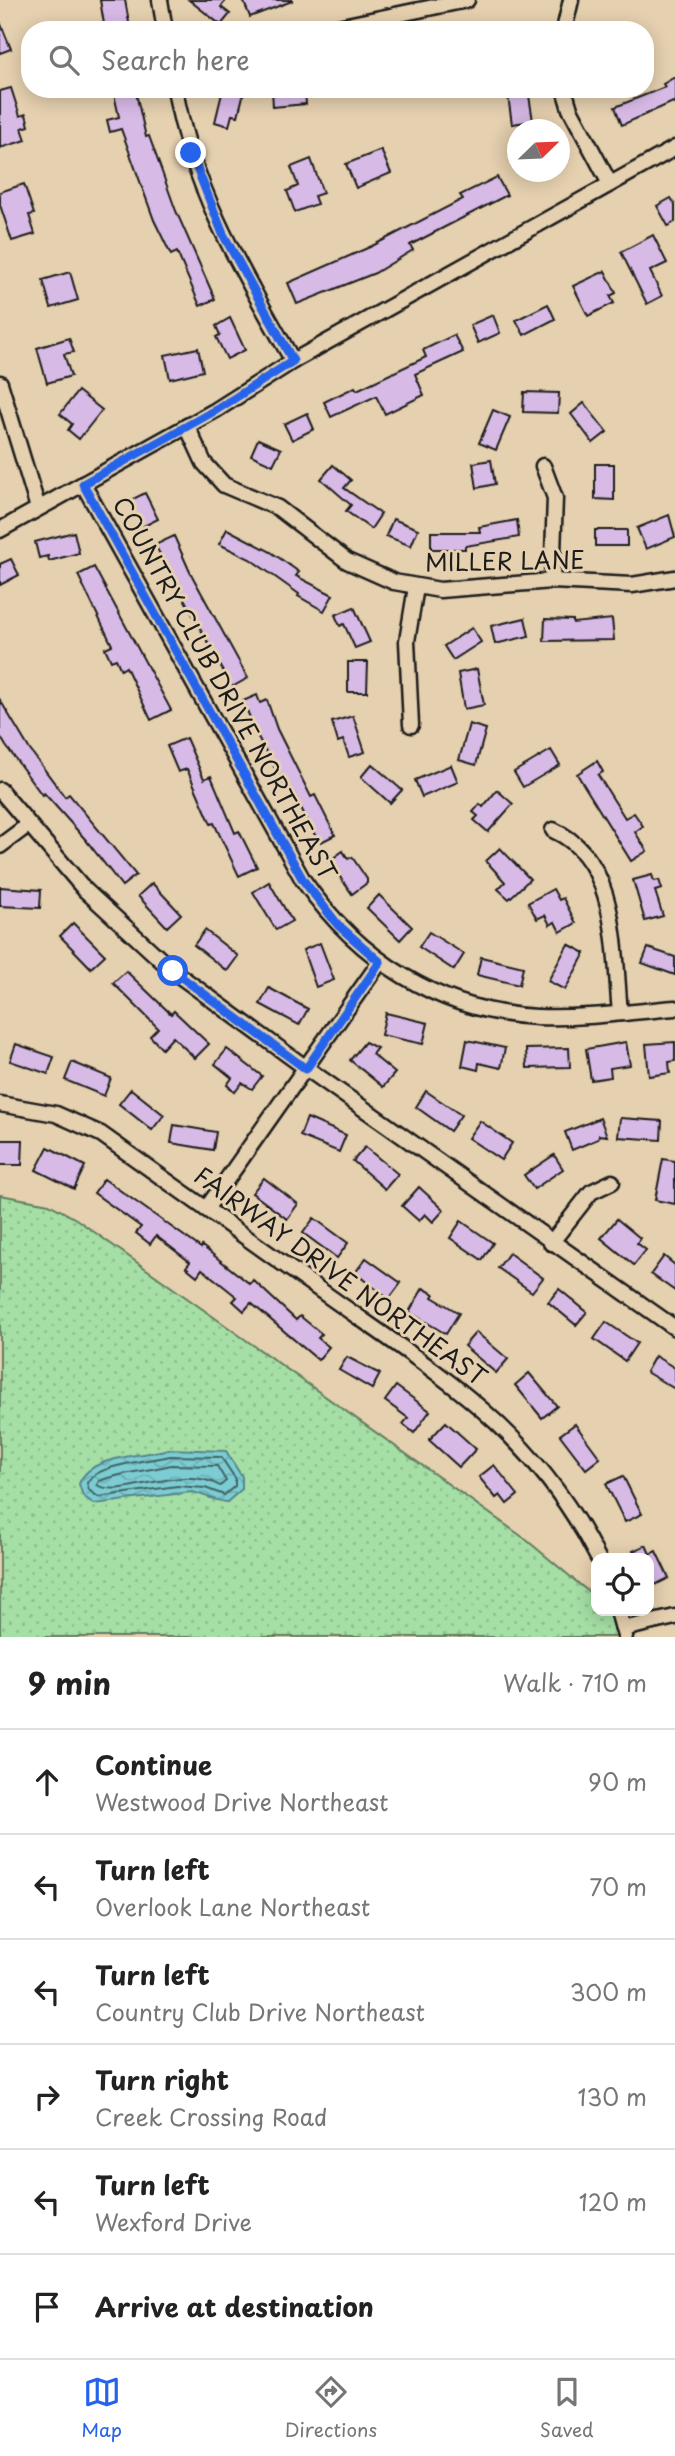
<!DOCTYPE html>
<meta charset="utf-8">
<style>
body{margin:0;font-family:"Playpen Sans",sans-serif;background:#f6f6f6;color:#222}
.controls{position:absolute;right:21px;bottom:21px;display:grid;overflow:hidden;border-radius:14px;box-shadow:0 4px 18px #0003}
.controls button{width:63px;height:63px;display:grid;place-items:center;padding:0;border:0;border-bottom:2px solid #e0e0e0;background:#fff;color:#222;font:35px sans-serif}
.compass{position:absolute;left:507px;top:119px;width:63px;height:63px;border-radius:50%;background:#fff;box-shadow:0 4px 18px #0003;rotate:67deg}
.stop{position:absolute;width:21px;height:21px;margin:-16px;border:5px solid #2563eb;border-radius:50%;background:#fff}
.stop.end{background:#2563eb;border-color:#fff;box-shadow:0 2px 7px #0008}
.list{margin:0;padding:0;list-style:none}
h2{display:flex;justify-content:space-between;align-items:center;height:91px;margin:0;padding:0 28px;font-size:30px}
h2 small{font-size:23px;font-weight:400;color:#767676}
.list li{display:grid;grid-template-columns:46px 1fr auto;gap:21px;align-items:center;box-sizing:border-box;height:105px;padding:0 28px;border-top:2px solid #e0e0e0}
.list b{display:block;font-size:26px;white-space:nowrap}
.list p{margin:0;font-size:23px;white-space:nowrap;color:#767676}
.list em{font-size:23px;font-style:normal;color:#767676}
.icon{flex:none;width:38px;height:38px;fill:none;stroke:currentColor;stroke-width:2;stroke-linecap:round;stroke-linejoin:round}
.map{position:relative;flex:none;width:675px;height:1637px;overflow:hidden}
.search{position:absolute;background:#fff;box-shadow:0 4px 18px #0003;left:21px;right:21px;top:21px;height:77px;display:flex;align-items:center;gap:18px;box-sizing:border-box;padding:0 24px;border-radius:28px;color:#767676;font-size:26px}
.sheet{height:721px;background:#fff}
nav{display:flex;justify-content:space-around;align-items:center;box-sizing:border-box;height:98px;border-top:2px solid #e0e0e0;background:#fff;font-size:19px;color:#767676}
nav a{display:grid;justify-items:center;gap:4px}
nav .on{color:#2563eb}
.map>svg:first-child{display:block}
.green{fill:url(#green-dots);stroke:#607e60;stroke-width:2}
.water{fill:url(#water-waves);stroke:#56868a;stroke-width:2}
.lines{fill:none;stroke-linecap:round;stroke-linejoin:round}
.shore{stroke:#426365;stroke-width:2}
.building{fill:#d8bae7;stroke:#1c1c1c;stroke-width:2}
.minor-casing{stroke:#1c1c1c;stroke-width:19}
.minor{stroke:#e5d0af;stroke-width:14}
.route{stroke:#2563eb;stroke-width:9}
.labels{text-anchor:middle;stroke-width:6;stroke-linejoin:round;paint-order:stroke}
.street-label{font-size:24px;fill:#1c1c1c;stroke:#e5d0af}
</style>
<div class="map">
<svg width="675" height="1637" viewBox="0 0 675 1637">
<defs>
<pattern id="green-dots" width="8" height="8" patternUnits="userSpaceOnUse" patternTransform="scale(1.75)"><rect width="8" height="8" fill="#a5dfa5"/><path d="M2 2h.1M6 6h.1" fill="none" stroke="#8dbf8d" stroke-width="1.8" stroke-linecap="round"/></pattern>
<pattern id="water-waves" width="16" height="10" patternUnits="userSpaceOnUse" patternTransform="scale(1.75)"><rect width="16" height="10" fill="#7ccdd3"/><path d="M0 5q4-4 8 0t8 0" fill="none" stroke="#6bafb5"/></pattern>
</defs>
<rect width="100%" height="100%" fill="#e5d0af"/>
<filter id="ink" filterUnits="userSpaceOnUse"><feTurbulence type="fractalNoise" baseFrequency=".0143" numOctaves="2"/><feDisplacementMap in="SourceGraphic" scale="14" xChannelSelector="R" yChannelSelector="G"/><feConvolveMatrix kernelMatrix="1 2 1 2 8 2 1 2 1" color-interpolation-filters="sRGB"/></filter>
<g filter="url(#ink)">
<path class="green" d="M0,1195l49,9 27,15 448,319 72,60v13h15l9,7 5,19h-625z"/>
<path class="water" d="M169,1449l57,2 16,26v12l-15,13c-13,-1 -22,-7 -35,-10l-98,12 -11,-8 -4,-12c11,-30 63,-27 90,-35z"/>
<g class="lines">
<g class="shore">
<path d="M170,1456l51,1 14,21v8l-11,9 -19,-7 -28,-2 -79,11 -9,-7 -2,-7c9,-19 62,-22 83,-27z"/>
<path d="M171,1465l46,1 9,15 -6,5c-41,-24 -98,14 -123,-1l2,-4c23,-9 48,-10 72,-16z"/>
</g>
</g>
<g class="building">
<path d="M100,0h25l5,28 -25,2z"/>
<path d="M189,0h37l-5,7 9,7 -9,11z"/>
<path d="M243,0h49v1l-42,16z"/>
<path d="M0,22l11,27 -11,4z"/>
<path d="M675,77v28l-2,-3 -51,23 -7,-18 50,-20 -2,-3z"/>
<path d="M11,88l9,28 6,-2 3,12 -7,2 4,12 -26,8v-57z"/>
<path d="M135,89l11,48 3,-1 27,75 39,88 -15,7 -23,-54 -6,3 -17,-35 -33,-91 -11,3 -3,-12 12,-3 -5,-23z"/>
<path d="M223,89l21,3 -6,24 -6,-1 -3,11 -14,-4z"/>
<path d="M272,89h33l1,15 -33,3z"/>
<path d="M507,89h21l5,32 -21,3z"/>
<path d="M381,150l10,23 -35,15 -10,-24z"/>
<path d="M311,159l12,34 -9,3 3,8 -22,8 -8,-21 11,-5 -7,-19z"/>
<path d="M497,177l10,18 -97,50 3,5 -38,23 -78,31 -9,-21 84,-37 91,-47 -3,-4z"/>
<path d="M24,184l10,30 -5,1 6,19 -23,7 -12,-36v-13z"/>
<path d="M671,198l4,6v18l-7,4 -11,-20z"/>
<path d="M653,235l14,28 -17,8 12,25 -15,8 -26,-52z"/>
<path d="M605,271l11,22 -6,3 4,7 -26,13 -15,-30z"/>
<path d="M70,272l8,28 -27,8 -8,-28z"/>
<path d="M548,304l7,15 -31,16 -8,-15z"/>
<path d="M493,315l7,18 -22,10 -8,-18z"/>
<path d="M230,318l15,32 -18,9 -11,-22 4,-2 -4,-9z"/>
<path d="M454,335l9,17 -48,22 9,21 -39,19 -9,-18 -45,21 -7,-15 31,-15 2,3 69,-33 -3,-7z"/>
<path d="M69,338l5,14 -10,2 7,22 -24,7 -10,-35z"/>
<path d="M198,348l5,23 -33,8 -5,-24z"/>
<path d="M78,391l24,19 -23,29 -11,-9 4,-6 -12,-10z"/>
<path d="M524,392l35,1 -1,20 -35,-1z"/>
<path d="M584,403l23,29 -14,11 -22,-29z"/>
<path d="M493,410l17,7 -14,33 -17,-7z"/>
<path d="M307,413l7,16 -22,11 -8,-16z"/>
<path d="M258,439l23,10 -8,16 -22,-10z"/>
<path d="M491,460l4,24 -18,4 -4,-25z"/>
<path d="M595,464h19v36l-19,-1z"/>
<path d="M333,465l18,15 -7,8 37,26 -10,15 -25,-18 5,-6 -30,-26z"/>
<path d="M145,493l13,26 -16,8 -13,-26z"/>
<path d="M669,515l6,22 -29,12 -9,-21z"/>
<path d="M393,519l25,10 -7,17 -25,-10z"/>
<path d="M517,520l2,17 -54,9v3h-34v-17h49l-1,-5z"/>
<path d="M227,529l44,23 28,20 -3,4 37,19 -9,16 -26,-15 1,-2 -49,-35 -31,-15z"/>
<rect x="595" y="530" width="32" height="16"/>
<path d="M74,532l5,21 -30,8 -1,-5 -9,2 -4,-16z"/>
<path d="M174,536l16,36 58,106 -16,9 -77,-142z"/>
<path d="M11,559l8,16 -19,10v-21z"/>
<path d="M94,567l77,143 -20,10 -25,-53 -5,3 -5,-11 -5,2 -6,-13 7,-3 -34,-70z"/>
<path d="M354,607l16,35 -15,6 -11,-24 -4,2 -5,-11z"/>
<path d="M525,618l4,18 -34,8 -4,-18z"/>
<path d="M545,619l28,1v3l39,-4 2,21 -70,1z"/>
<path d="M472,628l9,14 -28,18 -9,-14z"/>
<path d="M348,662h20l-1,30h-19z"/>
<path d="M477,669l7,36 -20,4 -6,-36z"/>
<path d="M257,695l3,8 7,-3 10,29 34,68 4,-2 20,40 -14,7 -4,-3 -25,-49 -4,2 -30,-55 -15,-36z"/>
<path d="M0,700l30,50 35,47 4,-3 67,81 -14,11 -37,-47 -41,-46 -2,2 -36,-49 -6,-10z"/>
<path d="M353,716l12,36 -16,5 -6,-17 -5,2 -6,-20z"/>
<path d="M469,724l17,5 -10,36 -17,-5z"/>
<path d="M186,738l18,41 7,-3 24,57 4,-2 18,36 -18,9 -25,-53 -3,1 -24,-55 -9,3 -11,-26z"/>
<path d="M551,750l9,15 -37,22 -9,-15z"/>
<path d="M597,761l6,11 -5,3 27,43 9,-5 9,13 -8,6 12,19 -16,10 -54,-87z"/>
<path d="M372,764l30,26 -12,13 -29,-26z"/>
<path d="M451,765l7,17 -36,15 -7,-17z"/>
<path d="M497,790l16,14 -25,28 -14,-12 4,-4 -5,-4 7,-8 3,3z"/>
<path d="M500,848l30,31 -21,20 -11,-10 7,-7 -19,-21z"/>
<path d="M343,851l5,8 4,-2 15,22v4l-15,11 -23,-33z"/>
<path d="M652,875l2,6 5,-1 3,9 -7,2 8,25 -18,5 -12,-41z"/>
<path d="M269,882l23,39 -16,9 -23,-38z"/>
<path d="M152,883l29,31 -14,13 -29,-31z"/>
<path d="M0,887l41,3 -1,18 -40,-2z"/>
<path d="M553,889l6,11 4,-2 13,25 -16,9 -5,-10 -5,3 -5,-10 -8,4 -9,-16z"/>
<path d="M379,895l33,32 -12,13 -33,-32z"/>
<path d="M73,923l32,32 -14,13 -31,-32z"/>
<path d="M205,930l33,26 -11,15 -33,-26z"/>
<path d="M429,932l35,22 -10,16 -35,-23z"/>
<path d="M320,943l14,37 -18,7 -13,-37z"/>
<path d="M568,944l17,9 -20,37 -17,-9z"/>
<path d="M648,948l27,9v18l-33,-12z"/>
<path d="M481,957l42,10 -4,18 -42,-10z"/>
<path d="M126,971l45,43 3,-3 35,33 -14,14 -22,-21 -11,12 -12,-13 8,-8 -45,-45z"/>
<path d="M269,988l39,21 -9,16 -39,-21z"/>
<path d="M386,1013l42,10 -5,21 -42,-9z"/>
<path d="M467,1040l38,8 -4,20 -22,-5 -1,7 -16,-4z"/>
<path d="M365,1042l12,6 -5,6 23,19 -12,14 -33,-27z"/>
<path d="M626,1042l4,23 -20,3 1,9 -20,3 -5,-31z"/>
<path d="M675,1042v19l-6,1 1,11 -21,3 -3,-32z"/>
<path d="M16,1044l38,13 -6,17 -38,-13z"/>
<path d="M569,1048l1,19 -43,1 -1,-19z"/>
<path d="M227,1049l35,27 -10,13 -10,-6 -7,9 -8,-7 5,-7 -17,-14z"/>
<path d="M72,1062l39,16 -7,18 -39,-16z"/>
<path d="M131,1089l33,26 -12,15 -33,-26z"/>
<path d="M426,1091l35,24 -11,16 -34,-24z"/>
<path d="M307,1118l39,17 -7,17 -39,-16z"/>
<path d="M600,1118l7,18 -8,-1 -1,4 -26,11 -7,-18z"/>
<path d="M620,1118l42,3 -1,19 -43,-3z"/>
<path d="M480,1121l32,22 -11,17 -33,-22z"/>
<path d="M174,1125l42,7 -3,18 -42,-7z"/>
<path d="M0,1140h23l-1,25h-22z"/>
<path d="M48,1147l37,19 -11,23 -38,-19z"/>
<path d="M365,1147l33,27 -13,15 -32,-28z"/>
<path d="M554,1155l9,14 -29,20 -10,-14z"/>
<path d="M663,1159l12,2v43l-20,-4z"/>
<path d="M264,1178l34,26 -11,15 -35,-26z"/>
<path d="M104,1179l97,69 1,-2 48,38 3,-4 43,40 4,-4 22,18 -4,4 11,9 -11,13 -67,-57 -7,8 -11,-10 4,-4 -35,-28 -5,7 -11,-9 4,-5 -34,-26 -6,8 -14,-11 5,-6 -47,-34z"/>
<path d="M419,1187l25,23 -11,12 -8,-8 -6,7 -17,-15z"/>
<path d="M314,1218l34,25 -11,15 -34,-25z"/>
<path d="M617,1219l23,19 -3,5 9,7 -12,15 -33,-27z"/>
<path d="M461,1221l32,22 -11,17 -32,-22z"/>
<path d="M509,1253l34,25 -11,14 -34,-24z"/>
<path d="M664,1256l11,9v26l-24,-17z"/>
<path d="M366,1258l35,25 -12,16 -34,-26z"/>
<path d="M423,1288l11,6 -2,3 27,16 -13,21 -37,-22z"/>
<path d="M559,1289l28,23 -11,13 -28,-23z"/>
<path d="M606,1322l31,21 -12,18 -31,-22z"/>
<path d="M476,1332l32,27 -12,14 -32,-27z"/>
<path d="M655,1356l20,12v21l-29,-17z"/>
<path d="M347,1357l33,17 -8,15 -33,-19z"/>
<path d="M529,1373l28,33 -15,12 -27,-33z"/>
<path d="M396,1386l34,25 -16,22 -11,-9 5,-6 -23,-17z"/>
<path d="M446,1422l30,27 -17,18 -30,-27z"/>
<path d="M575,1424l25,34 -14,11 -26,-34z"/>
<path d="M494,1465l24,30 -11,9 -7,-9 -4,3 -17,-21z"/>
<path d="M623,1476l19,38 -17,8 -19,-38z"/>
<path d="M646,1545l4,9 6,-3 13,27 -20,10v-30h-12l-4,-7z"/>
</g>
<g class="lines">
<defs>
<g id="minor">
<path d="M160,0l5,30"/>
<path d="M323,30l144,-30"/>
<path d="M564,30l7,-30"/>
<path d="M175,89c17,100 69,186 118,272"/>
<path d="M564,89l6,20 40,75"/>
<path d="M0,383l38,125"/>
<path d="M187,426l17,37 20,22 54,23 69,53 47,21 46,8 112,-9 80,4 43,-7"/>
<path d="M543,466l12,32 -3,83"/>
<path d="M83,484l220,396c55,79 136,132 234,137 46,2 92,-5 138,-9"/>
<path d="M0,530l216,-120 77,-49 382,-213"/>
<path d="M411,725l-4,-84 9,-54"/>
<path d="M0,790l85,100 88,81 133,97 369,260"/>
<path d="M553,830c66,29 61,122 67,183"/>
<path d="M0,846l28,-21"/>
<path d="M0,1104l56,10 45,20c75,54 151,107 226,161 114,81 206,134 271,263"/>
<path d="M206,1209l174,-247"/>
<path d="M551,1243l40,-51 21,-10"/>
<path d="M618,1611l7,25"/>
<path d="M623,1629l52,-12"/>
</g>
</defs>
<use href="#minor" class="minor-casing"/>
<use href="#minor" class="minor"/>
</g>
</g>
<g class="lines" filter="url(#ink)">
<path class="route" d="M173,971l133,98 74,-107 -42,-37 -35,-45 -220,-396 133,-74 77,-49 -70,-127 -32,-81"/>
</g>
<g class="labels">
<g class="street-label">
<text transform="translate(505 562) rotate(-1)" y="8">MILLER LANE</text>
<text transform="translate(224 689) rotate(61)" y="8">COUNTRY CLUB DRIVE NORTHEAST</text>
<text transform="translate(340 1277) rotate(36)" y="8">FAIRWAY DRIVE NORTHEAST</text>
</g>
</g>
</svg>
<div class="controls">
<button><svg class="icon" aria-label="locate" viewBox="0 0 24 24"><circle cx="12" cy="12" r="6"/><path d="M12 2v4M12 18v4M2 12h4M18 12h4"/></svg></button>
</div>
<svg class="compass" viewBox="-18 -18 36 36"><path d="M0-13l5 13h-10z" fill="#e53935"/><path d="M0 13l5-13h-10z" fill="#767676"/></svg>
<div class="stop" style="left:173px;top:971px"></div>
<div class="stop end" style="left:191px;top:153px"></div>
<div class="search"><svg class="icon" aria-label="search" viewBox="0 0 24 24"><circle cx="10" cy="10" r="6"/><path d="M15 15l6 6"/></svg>Search here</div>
</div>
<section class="sheet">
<h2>9 min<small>Walk · 710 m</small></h2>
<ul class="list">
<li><svg class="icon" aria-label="ahead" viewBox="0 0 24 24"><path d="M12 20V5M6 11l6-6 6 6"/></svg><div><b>Continue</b><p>Westwood Drive Northeast</p></div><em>90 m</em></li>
<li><svg class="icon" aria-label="left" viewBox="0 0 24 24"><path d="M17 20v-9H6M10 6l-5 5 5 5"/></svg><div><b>Turn left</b><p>Overlook Lane Northeast</p></div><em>70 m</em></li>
<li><svg class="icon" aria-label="left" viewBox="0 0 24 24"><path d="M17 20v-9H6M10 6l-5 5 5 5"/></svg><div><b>Turn left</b><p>Country Club Drive Northeast</p></div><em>300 m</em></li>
<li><svg class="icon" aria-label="right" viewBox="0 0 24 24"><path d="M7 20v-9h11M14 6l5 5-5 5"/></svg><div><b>Turn right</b><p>Creek Crossing Road</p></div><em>130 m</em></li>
<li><svg class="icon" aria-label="left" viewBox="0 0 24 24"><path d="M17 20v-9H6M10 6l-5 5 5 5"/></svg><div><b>Turn left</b><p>Wexford Drive</p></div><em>120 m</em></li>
<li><svg class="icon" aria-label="arrive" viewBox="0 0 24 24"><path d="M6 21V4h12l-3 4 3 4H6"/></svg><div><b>Arrive at destination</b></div></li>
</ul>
</section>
<nav>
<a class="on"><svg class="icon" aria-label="map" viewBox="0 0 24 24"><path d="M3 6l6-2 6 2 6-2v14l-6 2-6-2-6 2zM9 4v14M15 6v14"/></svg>Map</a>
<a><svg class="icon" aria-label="directions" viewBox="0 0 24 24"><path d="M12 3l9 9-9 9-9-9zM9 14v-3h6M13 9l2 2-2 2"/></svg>Directions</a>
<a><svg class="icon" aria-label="saved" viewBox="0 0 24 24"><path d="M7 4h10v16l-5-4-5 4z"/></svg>Saved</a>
</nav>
